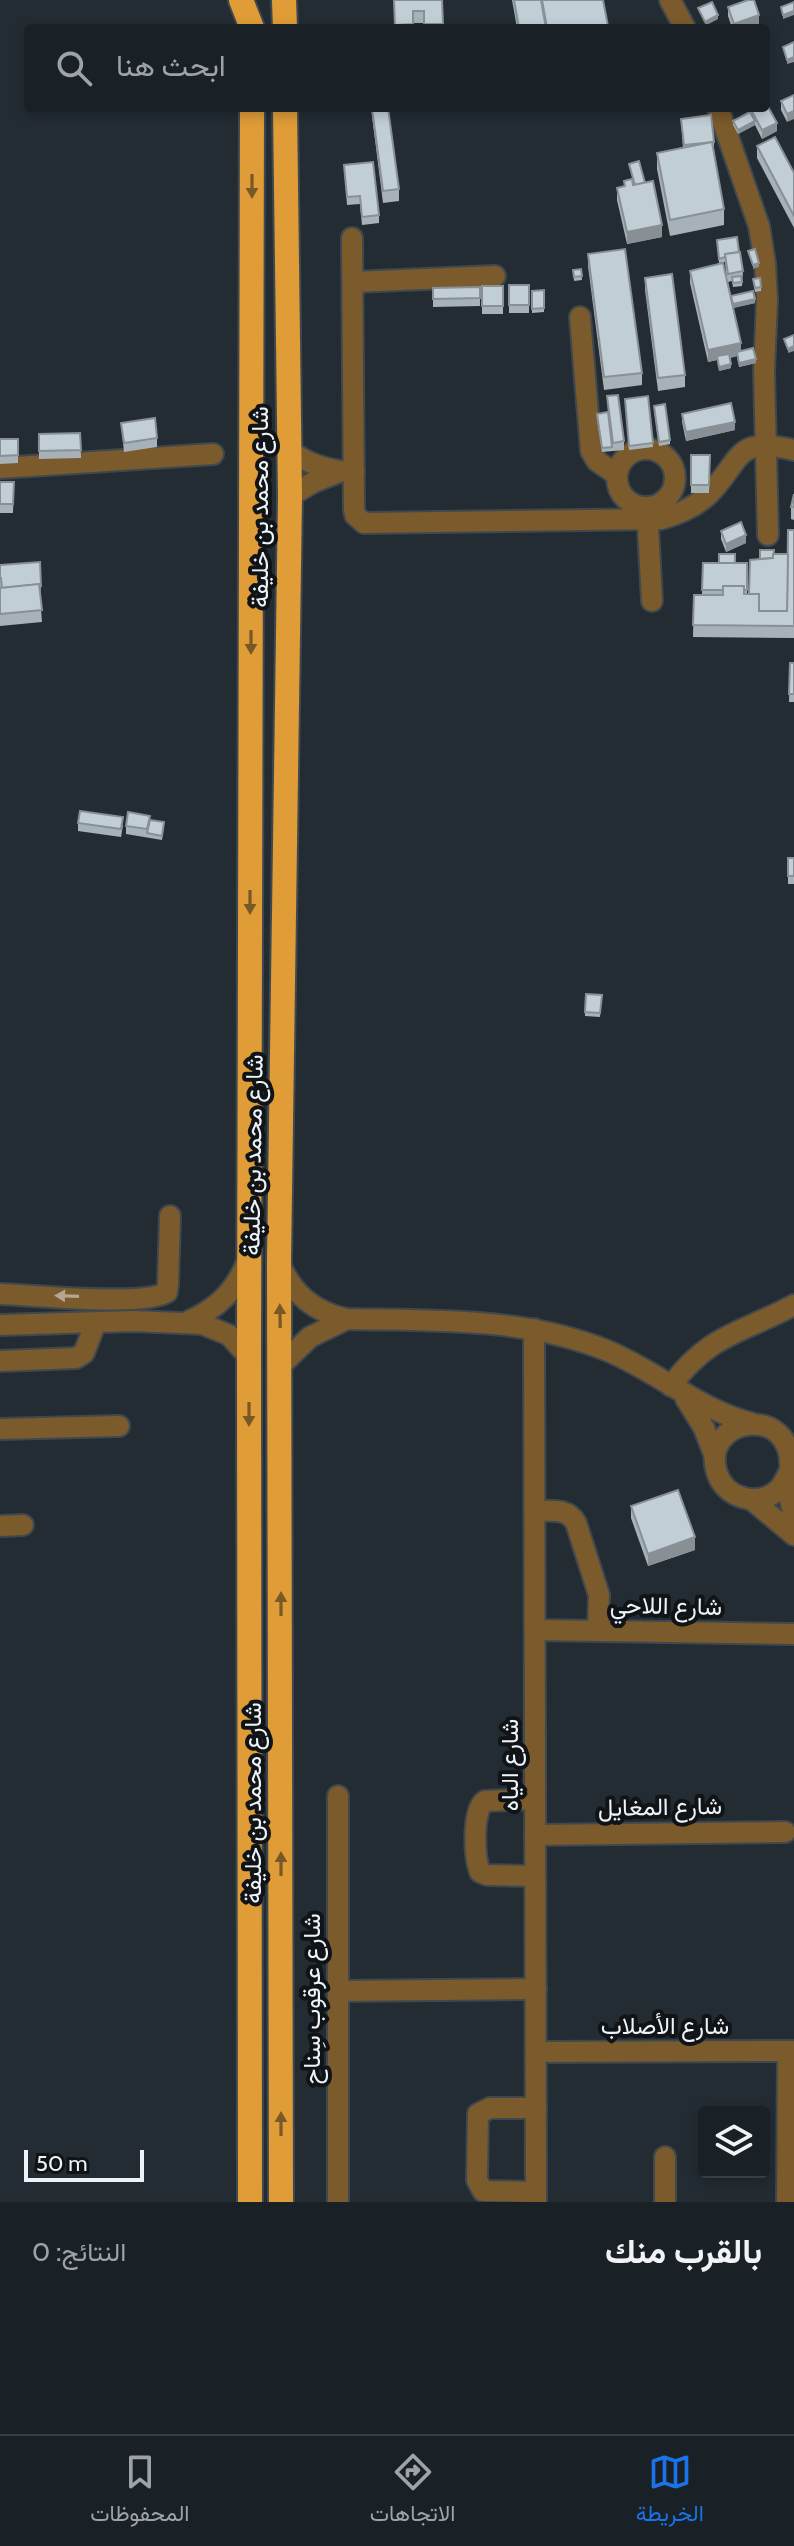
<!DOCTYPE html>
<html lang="ar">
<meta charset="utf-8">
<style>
body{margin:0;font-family:Cabin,Vazirmatn,sans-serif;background:#272e32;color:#f1f3f6;direction:rtl}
.controls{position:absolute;right:24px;bottom:24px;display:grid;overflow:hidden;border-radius:8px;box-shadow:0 4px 12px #0003}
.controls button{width:72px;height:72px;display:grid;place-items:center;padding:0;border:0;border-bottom:2px solid #383e43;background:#1a2126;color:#f1f3f6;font:40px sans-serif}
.scale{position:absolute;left:24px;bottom:20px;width:120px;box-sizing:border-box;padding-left:8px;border:4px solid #edf3f8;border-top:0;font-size:22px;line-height:28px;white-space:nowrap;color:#edf3f8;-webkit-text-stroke:6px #101417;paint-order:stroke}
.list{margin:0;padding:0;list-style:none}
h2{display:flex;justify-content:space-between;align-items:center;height:104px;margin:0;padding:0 32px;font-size:34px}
h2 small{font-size:26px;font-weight:400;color:#9fa3a7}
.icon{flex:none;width:44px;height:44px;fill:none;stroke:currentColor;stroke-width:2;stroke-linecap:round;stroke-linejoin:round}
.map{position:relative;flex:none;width:794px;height:2202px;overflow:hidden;direction:ltr}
.search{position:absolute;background:#1a2126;box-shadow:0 4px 12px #0003;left:24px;right:24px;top:24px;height:88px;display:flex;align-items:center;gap:20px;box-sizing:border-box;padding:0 28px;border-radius:8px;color:#9fa3a7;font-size:30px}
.sheet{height:232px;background:#1a2126}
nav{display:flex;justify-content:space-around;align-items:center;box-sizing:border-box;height:112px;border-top:2px solid #383e43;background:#1a2126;font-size:22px;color:#9fa3a7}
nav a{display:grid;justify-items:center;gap:4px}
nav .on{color:#1a73e8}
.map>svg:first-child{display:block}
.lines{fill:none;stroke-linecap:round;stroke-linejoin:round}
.minor-casing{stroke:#3f484f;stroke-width:24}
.highway-casing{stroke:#3f484f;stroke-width:28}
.minor{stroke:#7b5a2b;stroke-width:20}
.highway{stroke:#df9c37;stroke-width:24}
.wall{fill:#a7b1b8}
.shaded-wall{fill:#889096}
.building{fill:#c2ced6;stroke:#889096;stroke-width:2}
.oneway{fill:#785827}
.oneway2{fill:#b4a692}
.labels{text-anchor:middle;stroke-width:8;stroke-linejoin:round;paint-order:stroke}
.street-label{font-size:24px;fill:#edf3f8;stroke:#101417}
</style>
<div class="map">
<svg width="794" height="2202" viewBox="0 0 794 2202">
<rect width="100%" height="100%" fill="#232c33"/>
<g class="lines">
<defs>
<g id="minor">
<path d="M670,0l15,28"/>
<path d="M718,108l41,118 6,37 2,37 -3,71 4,164"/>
<path d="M352,238l2,271 1,6 9,8 297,-4c18,-5 35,-12 49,-26 33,-35 25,-57 84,-43"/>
<path d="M353,282l142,-6"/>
<path d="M580,317l11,134 6,10 20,14"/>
<circle cx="646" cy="478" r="29"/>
<path d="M288,449c20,16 41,22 66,23"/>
<path d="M0,468l213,-14"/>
<path d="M290,496l24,-14 25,-10"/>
<path d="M647,508l5,93"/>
<path d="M279,1262c13,32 35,50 68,57 89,2 178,-2 261,32 50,21 90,58 143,72"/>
<path d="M0,1294c32,1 145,13 167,-2l1,-8 2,-68"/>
<path d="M187,1322c30,-13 50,-32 61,-63"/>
<path d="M0,1325l134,-4 68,3 27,11 20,22"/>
<path d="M534,1329l2,873"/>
<path d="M0,1361l76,-3 8,-5 11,-29"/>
<path d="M280,1366l30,-29 37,-18"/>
<path d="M671,1386c38,-52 71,-53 123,-81"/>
<path d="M686,1399l18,29 11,29"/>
<path d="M0,1429l119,-3"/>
<path d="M790,1469c4,-68 -91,-51 -73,4 8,25 41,35 61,17 8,-8 10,-18 16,-27"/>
<path d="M785,1481l9,34"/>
<path d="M751,1499l43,36"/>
<path d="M537,1511c15,0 31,-3 39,12l23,72 -1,36"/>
<path d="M0,1526l23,-1"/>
<path d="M536,1630l258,4"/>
<path d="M535,1835l250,-3"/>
<path d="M535,1876l-48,-1 -7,-3c-6,-15 -8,-62 5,-71l50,-2"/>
<path d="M338,1991l198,-2"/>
<path d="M536,2052l258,-1"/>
<path d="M536,2108h-46l-12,6 -1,66 6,11 53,1"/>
<path d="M665,2157v45"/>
<path d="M338,2202v-406"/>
<path d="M787,2202l1,-151"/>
</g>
<g id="highway">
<path d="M241,0l11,28"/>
<path d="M284,0l1,28"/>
<path d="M250,2202l-1,-845 3,-1249"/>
<path d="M281,2202l-2,-940 11,-766 -5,-388"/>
</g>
</defs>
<use href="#minor" class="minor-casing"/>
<use href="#highway" class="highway-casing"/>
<use href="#minor" class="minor"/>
<use href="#highway" class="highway"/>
</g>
<g class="wall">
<path d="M394,0h48l1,28h-19v-5h-11v5h-18z"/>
<path d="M512,0h91l5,28h-91z"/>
<path d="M728,7l31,17 -12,4h-15l-4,-12z"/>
<path d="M794,95l-7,27 -6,-12v-9z"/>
<path d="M371,108h17l11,81v12l-16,2z"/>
<path d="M746,108h20l11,23 -15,8 -7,-14 -17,9 -5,-9v-4l15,-9z"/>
<path d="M681,119l33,23v8l10,59v16l-54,11 -13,-67v-16l26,-5z"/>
<path d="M757,146l37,27v55l-37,-70z"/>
<path d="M629,164l33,73 -35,7 -10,-44v-12l7,-1v-6l10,4z"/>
<path d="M344,165l35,50v8l-17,2 -2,-21 -13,1z"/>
<path d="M717,244l26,27 -1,15 -9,1 -1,-6 -4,1 3,14 24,7 -22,5 8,43 15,12 -17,4 -2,-11 -7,2 1,10 -12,3 -2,-11 -9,2 -18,-79v-12l37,10 -2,-19 -6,1z"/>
<path d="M588,254l54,119v12l-38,5 -16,-124z"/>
<path d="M581,269l1,11 -8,1 -1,-11z"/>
<path d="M645,278l40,97v12l-27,4 -13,-101z"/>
<path d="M753,279l8,8v4l-6,1z"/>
<rect x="509" y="285" width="20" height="28"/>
<rect x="482" y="286" width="21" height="28"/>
<path d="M480,287v19l-47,1v-19z"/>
<path d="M544,290v22l-12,1v-22z"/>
<path d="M607,396l17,45v9l-22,2 -5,-34 11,-6z"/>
<path d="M648,396l5,51 -24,3 -4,-51z"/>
<path d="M654,410l16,30v4l-11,2z"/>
<path d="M682,414l53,16 -49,11 -4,-19z"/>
<path d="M121,423l36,15v9l-33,5z"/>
<path d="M80,433l1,25 -42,1v-25z"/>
<path d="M0,439h18v24l-18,1z"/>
<path d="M691,455h19l-1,38h-18z"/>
<path d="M0,482h14l-1,31h-13z"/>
<path d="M794,494v26l-3,-1v-12z"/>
<path d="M794,530v108l-101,-1 1,-42h8l1,-32h44v31h2l11,-35 13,-5h15z"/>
<path d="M721,531l25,12 -20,9 -5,-13z"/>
<path d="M0,565l41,21 -1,9 2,27 -42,4v-38h1l-1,-1z"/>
<path d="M790,663h4v39h-5z"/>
<path d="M150,820l14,6 -2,14 -36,-6v-8z"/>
<path d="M78,823l45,2 -2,12 -43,-6z"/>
<rect x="788" y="858" width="6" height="26"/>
<path d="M602,995l-2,22 -15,-1v-4z"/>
<path d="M631,1506l64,44 -47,16 -17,-48z"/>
</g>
<g class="shaded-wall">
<path d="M794,11v4l-11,4v-4z"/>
<path d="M718,15v4l-13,7v-4z"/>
<path d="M759,15v9l-12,4h-13v-4z"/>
<path d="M794,57v5l-7,2v-4z"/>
<path d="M794,111v8l-7,3v-8z"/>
<path d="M755,121v4l-17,9v-4z"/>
<path d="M777,123v8l-15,8v-9z"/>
<path d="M662,225v12l-35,7v-12z"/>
<path d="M759,263v4l-6,2v-4z"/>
<path d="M755,299v4l-22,5v-4z"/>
<path d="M741,343v12l-4,-3v4l-19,4 -1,-4v4l-9,2v-12z"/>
<path d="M794,346v5l-6,2v-4z"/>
<path d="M756,359v4l-17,4v-4z"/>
<path d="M731,364v4l-12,3v-4z"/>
<path d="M735,422v8l-49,11v-9z"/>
<path d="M746,535v8l-20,9v-8z"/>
<path d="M695,1537v13l-47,16v-12z"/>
</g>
<g class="building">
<path d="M394,0h48l1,24h-19v-13h-11v13l-18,1z"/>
<path d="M514,0h27l5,28h-27z"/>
<path d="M542,0h61l5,26 -12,2h-49z"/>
<path d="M748,0h6l5,15 -25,9 -6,-17z"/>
<path d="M712,2l6,13 -13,7 -7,-14z"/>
<path d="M794,2v9l-11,4 -2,-8z"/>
<path d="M794,42v15l-7,3 -4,-13z"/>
<path d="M794,95v16l-7,3 -6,-13z"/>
<path d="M766,103l11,20 -15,7 -12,-22h16z"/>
<path d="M372,108h16l11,81 -16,2z"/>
<path d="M750,112l5,9 -17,9 -5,-9z"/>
<path d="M711,115l3,27 -30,3 -3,-26z"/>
<path d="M775,137l19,36v43l-37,-70z"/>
<path d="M712,142l12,67 -54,11 -13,-67z"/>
<path d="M639,161l6,22 -10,2 -6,-21z"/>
<path d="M373,162l6,53 -17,2 -2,-21 -13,1 -3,-32z"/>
<path d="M632,179l1,6 20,-4 9,44 -35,7 -10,-44 8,-2 -1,-5z"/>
<path d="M737,237l2,15 -14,2v3l-6,2 -2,-19z"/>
<path d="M625,249l17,124 -38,4 -16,-123z"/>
<path d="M755,249l4,14 -6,2 -5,-14z"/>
<path d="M740,252l3,19 -15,3 -3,-20z"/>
<path d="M723,263l18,80 -33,7 -18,-79z"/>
<path d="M581,269l1,7 -8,1 -1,-7z"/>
<path d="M672,274l13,101 -27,3 -13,-100z"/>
<path d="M741,276l1,6 -9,1 -1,-6z"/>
<path d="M760,278l1,9 -6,1 -2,-9z"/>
<rect x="509" y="285" width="20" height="20"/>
<rect x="482" y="286" width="21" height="20"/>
<path d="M480,287v11l-47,1v-11z"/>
<path d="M544,290v18l-12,1v-18z"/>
<path d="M753,291l2,8 -22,5 -2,-8z"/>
<path d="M794,335v11l-6,3 -4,-10z"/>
<path d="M753,348l3,11 -17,4 -2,-11z"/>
<path d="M729,354l2,10 -12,3 -2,-11z"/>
<path d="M618,395l6,46 -11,2 -6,-47z"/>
<path d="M648,396l5,47 -24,3 -4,-47z"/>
<path d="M731,403l4,19 -49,10 -4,-18z"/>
<path d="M665,404l5,36 -11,2 -5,-36z"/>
<path d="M608,412l4,35 -10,1 -5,-34z"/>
<path d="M155,418l2,20 -33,5 -3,-20z"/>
<path d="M80,433l1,17 -42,1v-17z"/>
<path d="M0,439h18v16l-18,1z"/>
<path d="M691,455h19l-1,30h-18z"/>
<path d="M0,482h14l-1,22h-13z"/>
<path d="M794,494v13h-3z"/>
<path d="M741,522l5,13 -20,9 -5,-13z"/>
<path d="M788,530h6v96l-101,-1 1,-30h29v-9h21v8h15v17h28z"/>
<path d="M760,550h14l-1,8 -13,1z"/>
<rect x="719" y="554" width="16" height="9"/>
<path d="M773,554h15l-1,57h-28v-17h-10l1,-34 23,-2z"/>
<path d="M40,562l1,24h-2v-2l-37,4 -1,-10h-1v-13z"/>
<path d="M703,563h44v27h-3v-4h-21v4h-21z"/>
<path d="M39,584l3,26 -42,4v-26z"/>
<path d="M790,663h4v31h-5z"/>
<path d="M80,811l43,6 -2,12 -43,-6z"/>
<path d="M128,812l22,4 -3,13 -21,-3z"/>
<path d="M150,820l14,2 -2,14 -15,-3z"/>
<rect x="788" y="858" width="6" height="18"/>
<path d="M586,994l16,1 -2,18 -15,-1z"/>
<path d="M678,1490l17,47 -47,17 -17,-48z"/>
</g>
<defs><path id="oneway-solid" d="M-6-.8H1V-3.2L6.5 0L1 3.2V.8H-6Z" transform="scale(2)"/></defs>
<g class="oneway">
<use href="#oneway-solid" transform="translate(252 186) rotate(90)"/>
<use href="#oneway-solid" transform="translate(251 642) rotate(90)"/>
<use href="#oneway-solid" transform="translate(250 902) rotate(90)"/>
<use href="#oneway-solid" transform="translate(280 1316) rotate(-91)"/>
<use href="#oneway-solid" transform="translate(249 1414) rotate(90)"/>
<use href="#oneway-solid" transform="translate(281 1604) rotate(-90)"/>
<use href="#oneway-solid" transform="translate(281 1864) rotate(-90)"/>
<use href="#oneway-solid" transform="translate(281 2124) rotate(-90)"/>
</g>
<use class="oneway2" href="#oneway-solid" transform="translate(67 1296) rotate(-178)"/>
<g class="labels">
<g class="street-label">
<text transform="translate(260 507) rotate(-90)" y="8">شارع محمد بن خليفة</text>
<text transform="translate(253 1155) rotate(-89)" y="8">شارع محمد بن خليفة</text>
<text transform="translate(666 1606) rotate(1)" y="8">شارع اللاحي</text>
<text transform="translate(510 1765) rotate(-90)" y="8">شارع الياه</text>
<text transform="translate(253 1803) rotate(-90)" y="8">شارع محمد بن خليفة</text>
<text transform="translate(660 1807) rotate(-1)" y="8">شارع المغايل</text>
<text transform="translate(312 1999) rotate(-90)" y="8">شارع عرقوب سِناح</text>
<text x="665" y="2034">شارع الأصلاب</text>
</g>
</g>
</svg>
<div class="controls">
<button><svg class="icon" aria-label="layers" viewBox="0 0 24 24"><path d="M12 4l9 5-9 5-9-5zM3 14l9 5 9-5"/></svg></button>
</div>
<div class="scale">50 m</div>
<div class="search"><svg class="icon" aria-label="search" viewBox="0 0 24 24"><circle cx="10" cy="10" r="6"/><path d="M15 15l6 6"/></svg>ابحث هنا</div>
</div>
<section class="sheet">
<h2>بالقرب منك<small>النتائج: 0</small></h2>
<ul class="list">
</ul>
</section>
<nav>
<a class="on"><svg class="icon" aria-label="map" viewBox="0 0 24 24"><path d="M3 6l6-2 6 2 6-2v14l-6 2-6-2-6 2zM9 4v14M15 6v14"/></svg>الخريطة</a>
<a><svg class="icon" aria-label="directions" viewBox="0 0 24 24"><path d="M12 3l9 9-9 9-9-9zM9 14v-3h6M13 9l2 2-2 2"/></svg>الاتجاهات</a>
<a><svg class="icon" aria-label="saved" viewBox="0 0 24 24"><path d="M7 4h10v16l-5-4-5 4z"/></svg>المحفوظات</a>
</nav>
